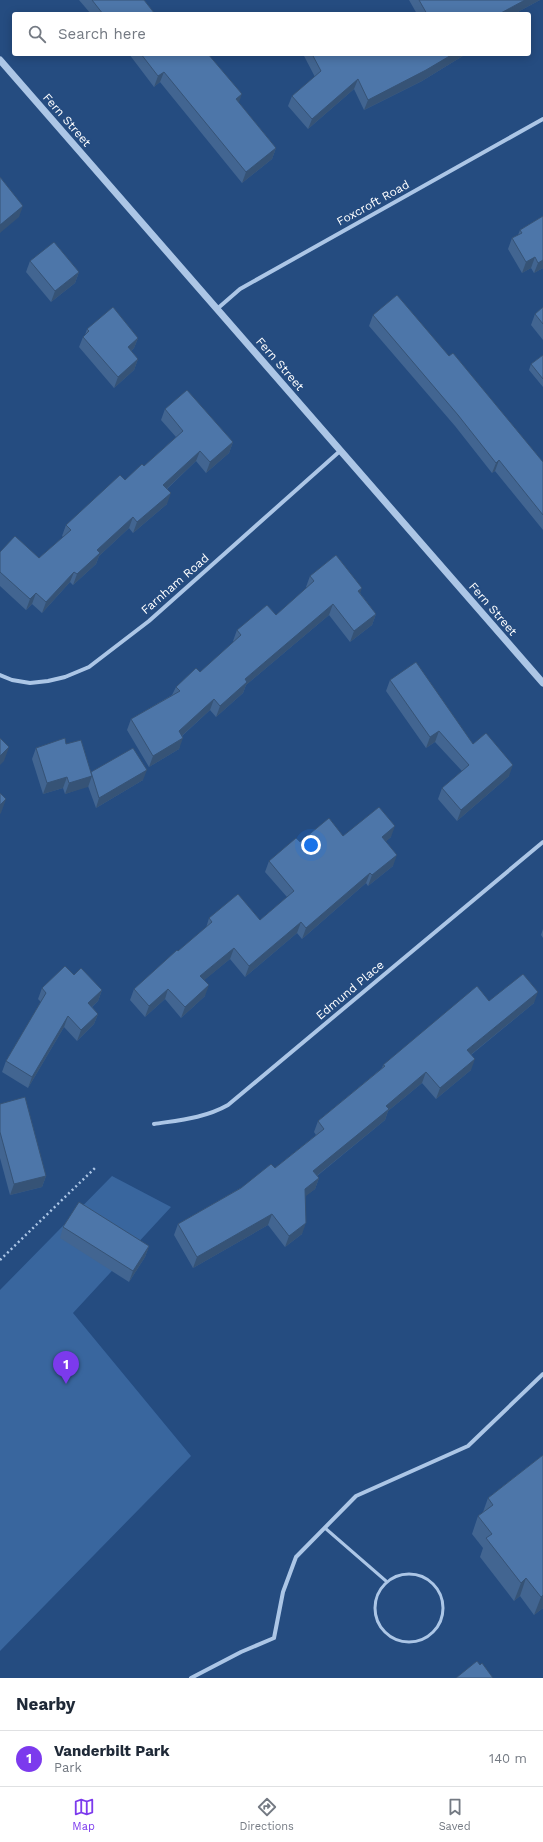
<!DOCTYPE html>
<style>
body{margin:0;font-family:"Work Sans",sans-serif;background:#f6f6f7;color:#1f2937}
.you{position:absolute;left:311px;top:845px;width:14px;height:14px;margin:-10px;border:3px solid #fff;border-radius:50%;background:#1a73e8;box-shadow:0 0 0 6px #1a73e833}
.badge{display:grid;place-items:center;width:26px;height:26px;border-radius:50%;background:#7c3aed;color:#fff;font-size:13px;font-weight:700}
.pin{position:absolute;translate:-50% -33px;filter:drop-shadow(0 1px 2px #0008)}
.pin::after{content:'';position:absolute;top:21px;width:14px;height:12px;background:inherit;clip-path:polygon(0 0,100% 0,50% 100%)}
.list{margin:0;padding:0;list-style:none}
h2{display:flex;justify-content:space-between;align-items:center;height:52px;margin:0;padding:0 16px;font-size:17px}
h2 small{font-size:13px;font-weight:400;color:#747a83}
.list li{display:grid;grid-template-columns:26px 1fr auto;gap:12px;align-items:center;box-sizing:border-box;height:56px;padding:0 16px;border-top:1px solid #e0e1e3}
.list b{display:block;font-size:15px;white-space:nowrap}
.list p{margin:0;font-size:13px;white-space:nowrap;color:#747a83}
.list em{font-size:13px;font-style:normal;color:#747a83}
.icon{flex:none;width:22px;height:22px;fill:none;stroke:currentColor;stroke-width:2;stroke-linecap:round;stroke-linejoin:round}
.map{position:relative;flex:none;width:543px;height:1678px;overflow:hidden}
.search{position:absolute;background:#fff;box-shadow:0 2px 10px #0003;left:12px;right:12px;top:12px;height:44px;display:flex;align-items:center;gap:10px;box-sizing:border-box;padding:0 14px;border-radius:4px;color:#747a83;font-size:15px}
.sheet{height:108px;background:#fff}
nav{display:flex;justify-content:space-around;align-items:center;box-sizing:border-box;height:56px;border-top:1px solid #e0e1e3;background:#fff;font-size:11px;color:#747a83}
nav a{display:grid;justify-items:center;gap:2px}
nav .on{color:#7c3aed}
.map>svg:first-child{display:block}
.green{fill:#39669e}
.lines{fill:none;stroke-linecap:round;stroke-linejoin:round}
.path{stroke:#acc6e6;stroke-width:2.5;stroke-dasharray:2 3;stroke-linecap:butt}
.service{stroke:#acc6e6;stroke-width:3}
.minor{stroke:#acc6e6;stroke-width:4}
.tertiary{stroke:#acc6e6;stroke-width:7}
.wall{fill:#426591}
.shaded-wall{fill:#365376}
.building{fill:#4d76a9;stroke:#365376}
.labels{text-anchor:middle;stroke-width:3.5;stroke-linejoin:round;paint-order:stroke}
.street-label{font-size:12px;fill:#fff;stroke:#254c80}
</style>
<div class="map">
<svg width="543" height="1678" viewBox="0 0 543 1678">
<rect width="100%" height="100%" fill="#254c80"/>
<path class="green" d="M112,1176l59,31 -98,106 118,143 -191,195v-361z"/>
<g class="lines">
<path class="path" d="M0,1260l95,-92"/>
<g class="service">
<path d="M325,1528l61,53"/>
<circle cx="409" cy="1608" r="34"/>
</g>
<g class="minor">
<path d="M217,309l23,-20 303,-170"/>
<path d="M0,675l12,5 18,3 18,-2 17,-4 24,-10 60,-46 191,-170"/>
<path d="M154,1124c26,-4 51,-6 74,-19l315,-263"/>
<path d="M191,1678l50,-26 33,-14 9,-46 13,-35 60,-61 112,-50 75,-72"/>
</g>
<path class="tertiary" d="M0,60l543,623"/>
</g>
<g class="wall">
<path d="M79,0h65l11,14h-64z"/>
<path d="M409,0h131l-26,14h-97z"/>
<path d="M129,54h79l31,49 37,45 -4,11 -30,24 -82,-101 -6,5z"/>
<path d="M303,54h163l-44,27 -58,29 -10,-21 -46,40 -20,-23 4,-10 23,-19z"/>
<path d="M543,216v52l-9,5 -3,-5 -9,5 -14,-24 4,-11 6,-3 2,-5z"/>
<path d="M30,261l49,11 -4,11 -24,19 -25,-30z"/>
<path d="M543,307v33l-12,-15 4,-11z"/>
<path d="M373,315l76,41 94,106v68l-48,-59 -3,2 -37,-47 -86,-100z"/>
<path d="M87,329l51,9 -4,10 -3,3 7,8 -4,11 -20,18 -35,-41 4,-10 2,-2z"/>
<path d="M543,355v32l-14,-17 2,-6z"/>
<path d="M165,409l68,33 -4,11 -23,20 -10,-12 -29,28v15l-34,29 -4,-5 -30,28 -3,8 -23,21 -3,-3 -28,31 -10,-9 -6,6 -26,-24v-34l39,6 24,-21 -1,-1 4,-11 78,-59 32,-29 -15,-17z"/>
<path d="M310,576l50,17 16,21 -4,11 -22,17 -21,-27 -83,70 -3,8 -27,24 -6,-7 -28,26 -3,13 -30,18 -22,-37 4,-11 41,-24 4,-8 24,-15 34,-30 -1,-1 4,-11 39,-15 31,-27 -1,-1z"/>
<path d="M390,680l83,64 36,32 -52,45 -19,-22 4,-11 20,-17 -27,-29 -9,6 -40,-57z"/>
<path d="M66,744l25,28 52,8 -47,28 -8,-22 -23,8 -2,-6 -20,6 -11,-35 4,-11z"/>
<path d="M343,836l48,1 -5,4 7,25 -25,20 -2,-3 -64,56 -5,-6 -52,44 -15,-18 -26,21 1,16 -24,22 -16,-19 -20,18 -15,-17 4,-11 72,-61 3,-10 51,2 27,-23 -22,-25 4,-11 31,-19z"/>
<path d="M543,929v9l-2,-3z"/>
<path d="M74,975l28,15 -4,11 -6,6 6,7 -4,10 -17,17 -13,-14 -36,61 -26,-16 4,-11 35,-59 -3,-3 4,-11z"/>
<path d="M489,1001l45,2 -63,52v15l-35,29 -14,-16 -34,28 -3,9 -68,56 2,2 -4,11 -10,7 -3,38 -17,13 -17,-22 -75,43 -19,-33 4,-11 97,-56 41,-33 -2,-3 4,-11 64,-53 1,-3z"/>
<path d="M0,1104l46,72 -4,11 -32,8 -10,-37z"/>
<path d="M63,1227l86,19 -4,11 -16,25 -69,-44z"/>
<path d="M543,1455v153l-9,7 -14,-19 -6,5 -34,-44 3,-9 -11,-14 6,-18 5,-4 5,-14z"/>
</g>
<g class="shaded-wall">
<path d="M525,0h15l-26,14h-15z"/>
<path d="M453,54h13l-44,27 -58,29 4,-10z"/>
<path d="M164,72l-4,10 -6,5 4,-11z"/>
<path d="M358,79l-4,10 -46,40 4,-10z"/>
<path d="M242,94l-4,11 -2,-6z"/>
<path d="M276,148l-4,11 -30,24 4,-11z"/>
<path d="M23,206l-4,11 -19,16v-8z"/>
<path d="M535,257l-4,11 -9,5 4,-11z"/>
<path d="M543,260v8l-9,5 4,-10z"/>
<path d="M79,272l-4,11 -24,19 4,-11z"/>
<path d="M138,338l-4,10 -10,10 4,-11z"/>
<path d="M138,359l-4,11 -20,18 4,-11z"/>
<path d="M233,442l-4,11 -23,20 4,-11z"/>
<path d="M200,451l-4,10 -37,35 4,-11z"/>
<path d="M499,460l-4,11 -3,2 4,-10z"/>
<path d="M171,493l-4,11 -34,29 4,-11z"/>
<path d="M133,517l-4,11 -30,28 -3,8 -23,21 4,-11 20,-24z"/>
<path d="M74,572l-4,10 -28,31 4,-11z"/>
<path d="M362,588l-4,11v-8z"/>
<path d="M36,593l-4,11 -6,6 4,-11z"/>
<path d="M333,604l-4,11 -83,70 -3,8 -27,24 4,-11 25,-27z"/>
<path d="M376,614l-4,11 -22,17 4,-11z"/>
<path d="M214,699l-4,11 -35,32 4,-11z"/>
<path d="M439,731l-4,11 -9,6 4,-11z"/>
<path d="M183,738l-4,11 -30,18 4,-11z"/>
<path d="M9,747l-5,14 -4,4v-9z"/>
<path d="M513,765l-4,11 -52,45 4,-11z"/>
<path d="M147,770l-4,10 -47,28 3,-10z"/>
<path d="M92,776l-4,11 -23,7 4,-11z"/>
<path d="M67,777l-4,11 -20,6 4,-11z"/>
<path d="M6,799l-5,14 -1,1v-9z"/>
<path d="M395,826l-4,11 -13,11 4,-11z"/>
<path d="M397,855l-4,11 -25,20 4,-11z"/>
<path d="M370,873l-4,10 -64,56 4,-11z"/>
<path d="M301,922l-4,11 -52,44 4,-11z"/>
<path d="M234,948l-4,11 -34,28 4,-11z"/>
<path d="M209,985l-4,11 -24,22 4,-11z"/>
<path d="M168,989l-3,10 -20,18 4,-11z"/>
<path d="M102,990l-4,11 -14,13 4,-11z"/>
<path d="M538,992l-4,11 -71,58 4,-11z"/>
<path d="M98,1014l-4,10 -17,17 4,-11z"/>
<path d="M68,1016l-4,11 -36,61 4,-11z"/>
<path d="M475,1059l-4,11 -35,29 4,-11z"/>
<path d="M426,1072l-4,11 -34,28 -3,9 -76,62 4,-11 73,-65z"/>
<path d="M46,1176l-4,11 -32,8 4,-11z"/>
<path d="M319,1178l-4,11 -14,11 4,-11z"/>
<path d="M272,1214l-4,11 -75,43 4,-11z"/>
<path d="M306,1223l-4,11 -17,13 4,-11z"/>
<path d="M149,1246l-4,11 -16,25 4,-11z"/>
<path d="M526,1578l-6,18 -6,5 7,-18z"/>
<path d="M543,1595v13l-9,7 7,-18z"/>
</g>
<g class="building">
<path d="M92,0h52l11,14h-52z"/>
<path d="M419,0h106l-26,14h-72z"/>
<path d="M141,54h67l34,40 -6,5 40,49 -30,24 -82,-100 -6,4z"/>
<path d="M312,54h141l-27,16 -58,30 -10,-21 -46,40 -20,-23 29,-25z"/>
<path d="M0,177l23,29 -23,19z"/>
<path d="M543,216v44l-5,3 -3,-6 -9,5 -14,-24 10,-5 -2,-3z"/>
<path d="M54,242l25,30 -24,19 -25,-30z"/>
<path d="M397,295l52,61 4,-3 90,109v53l-44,-55 -3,3 -38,-48 -85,-100z"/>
<path d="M113,307l25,31 -10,9 10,12 -20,18 -35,-40 6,-6 -2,-2z"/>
<path d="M543,307v17l-8,-10z"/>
<path d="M543,355v24l-12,-15z"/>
<path d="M187,390l46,52 -23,20 -10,-11 -37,34 8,8 -34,29 -4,-5 -36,33 3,3 -23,21 -3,-2 -28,30 -10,-9 -6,6 -30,-27v-20l15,-16 24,22 32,-28 -5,-5 54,-50 5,5 17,-16 2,2 39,-35 -18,-22z"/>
<path d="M336,555l26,33 -4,3 18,23 -22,17 -21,-27 -88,75 2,3 -27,24 -6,-7 -35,32 4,7 -30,18 -22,-37 49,-28 -4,-4 20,-19 4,4 41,-37 -4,-5 30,-25 9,10 38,-34 -4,-5z"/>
<path d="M416,662l57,82 13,-11 27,32 -52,45 -19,-22 27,-23 -30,-34 -9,6 -40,-57z"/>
<path d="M0,738l9,9 -9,9z"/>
<path d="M65,738l1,6 15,-4 11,36 -23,7 -2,-6 -20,6 -11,-35z"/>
<path d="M133,748l14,22 -48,28 -8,-26z"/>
<path d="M0,793l6,6 -6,6z"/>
<path d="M379,807l16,19 -13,11 15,18 -25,20 -2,-2 -64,55 -5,-6 -52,44 -15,-18 -34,28 9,9 -24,22 -17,-18 -19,17 -15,-17 43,-39 1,1 34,-29 -3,-4 29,-24 22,26 34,-29 -25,-30 27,-23 4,4 29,-24 14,18z"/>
<path d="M65,966l9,9 7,-7 21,22 -14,13 10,11 -17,16 -13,-14 -36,61 -26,-16 40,-68 -4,-5z"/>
<path d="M523,974l15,18 -71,58 8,9 -35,29 -14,-16 -40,34 3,3 -76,62 6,7 -14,11 1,34 -17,13 -17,-22 -75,43 -19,-33 63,-36 30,-24 4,4 49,-39 -6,-8 67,-55 -2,-1 94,-79 12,15z"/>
<path d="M25,1097l21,79 -32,8 -14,-52v-28z"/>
<path d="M79,1202l70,44 -16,25 -70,-44z"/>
<path d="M543,1455v140l-2,2 -15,-19 -5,5 -35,-45 6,-4 -14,-18 15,-11 -5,-7z"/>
<path d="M477,1661l3,4 2,-2 11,15h-37z"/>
</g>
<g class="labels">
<g class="street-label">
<text transform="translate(67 120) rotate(49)" y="4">Fern Street</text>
<text transform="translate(373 203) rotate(-29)" y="4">Foxcroft Road</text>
<text transform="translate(280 364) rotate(49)" y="4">Fern Street</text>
<text transform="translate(175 584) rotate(-41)" y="4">Farnham Road</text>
<text transform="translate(493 609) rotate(49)" y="4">Fern Street</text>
<text transform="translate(350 990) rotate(-40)" y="4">Edmund Place</text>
</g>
</g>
</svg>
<div class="you"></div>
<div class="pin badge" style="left:66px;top:1384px">1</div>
<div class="search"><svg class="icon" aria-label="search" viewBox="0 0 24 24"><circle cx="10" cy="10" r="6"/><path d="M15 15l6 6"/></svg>Search here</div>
</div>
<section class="sheet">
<h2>Nearby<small></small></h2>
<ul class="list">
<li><span class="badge">1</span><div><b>Vanderbilt Park</b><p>Park</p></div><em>140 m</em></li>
</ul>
</section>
<nav>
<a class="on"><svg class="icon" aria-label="map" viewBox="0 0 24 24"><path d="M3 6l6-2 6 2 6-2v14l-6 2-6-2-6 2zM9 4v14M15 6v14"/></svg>Map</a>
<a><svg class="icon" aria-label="directions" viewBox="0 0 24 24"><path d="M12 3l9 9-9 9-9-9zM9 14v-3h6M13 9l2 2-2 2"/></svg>Directions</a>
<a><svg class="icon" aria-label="saved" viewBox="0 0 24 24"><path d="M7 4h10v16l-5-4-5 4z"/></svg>Saved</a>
</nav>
